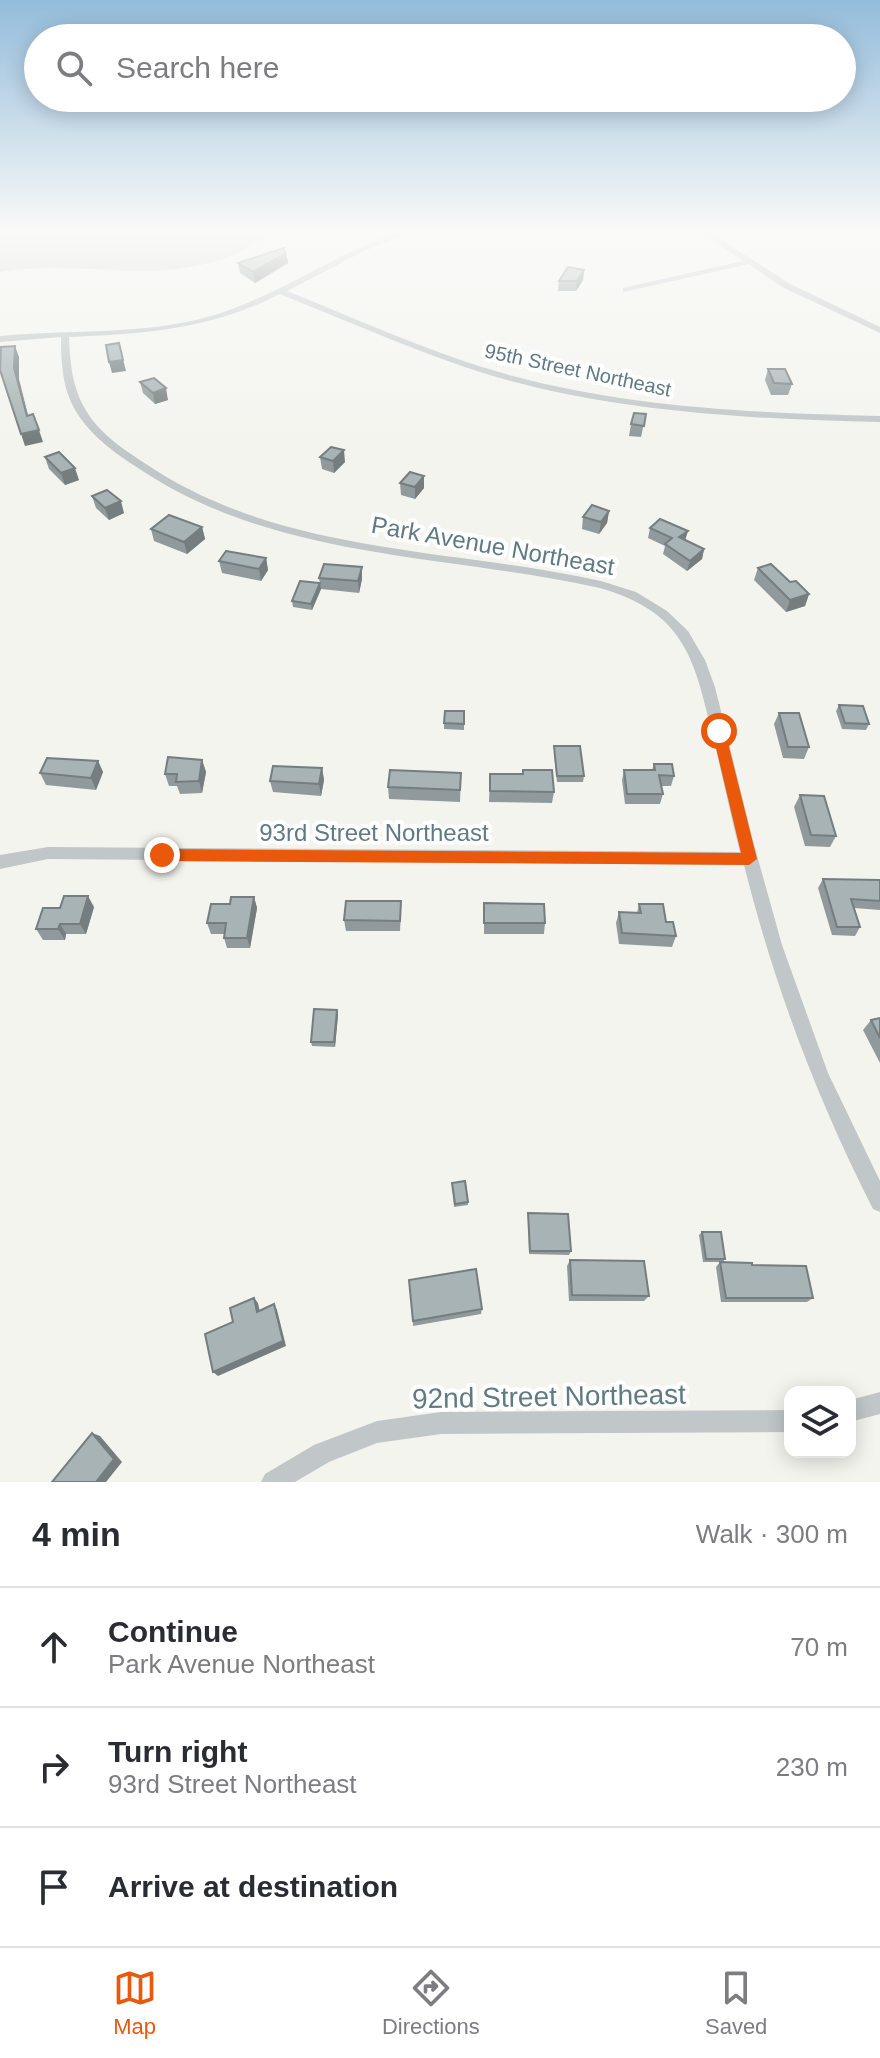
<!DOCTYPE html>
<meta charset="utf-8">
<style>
body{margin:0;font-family:Arial,sans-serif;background:#f7f7f7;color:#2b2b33}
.controls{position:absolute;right:24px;bottom:24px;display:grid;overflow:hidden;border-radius:16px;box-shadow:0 4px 20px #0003}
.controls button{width:72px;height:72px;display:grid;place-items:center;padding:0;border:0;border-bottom:2px solid #e1e1e2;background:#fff;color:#2b2b33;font:40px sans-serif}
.stop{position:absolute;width:24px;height:24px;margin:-18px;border:6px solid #ea580c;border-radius:50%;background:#fff}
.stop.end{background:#ea580c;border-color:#fff;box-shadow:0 2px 8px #0008}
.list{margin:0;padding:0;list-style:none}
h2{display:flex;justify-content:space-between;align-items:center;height:104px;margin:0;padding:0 32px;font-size:34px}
h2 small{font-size:26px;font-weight:400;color:#7c7c81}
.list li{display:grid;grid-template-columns:52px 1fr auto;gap:24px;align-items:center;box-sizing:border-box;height:120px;padding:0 32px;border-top:2px solid #e1e1e2}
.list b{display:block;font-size:30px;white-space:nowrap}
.list p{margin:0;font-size:26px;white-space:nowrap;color:#7c7c81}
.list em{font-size:26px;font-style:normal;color:#7c7c81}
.icon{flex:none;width:44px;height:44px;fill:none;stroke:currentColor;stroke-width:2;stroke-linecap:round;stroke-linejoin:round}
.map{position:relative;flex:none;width:880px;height:1482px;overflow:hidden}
.search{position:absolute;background:#fff;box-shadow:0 4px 20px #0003;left:24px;right:24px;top:24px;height:88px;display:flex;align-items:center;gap:20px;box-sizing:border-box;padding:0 28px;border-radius:44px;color:#7c7c81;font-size:30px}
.sheet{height:464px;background:#fff}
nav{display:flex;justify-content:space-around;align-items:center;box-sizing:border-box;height:112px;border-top:2px solid #e1e1e2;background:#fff;font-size:22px;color:#7c7c81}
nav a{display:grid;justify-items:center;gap:4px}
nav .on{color:#ea580c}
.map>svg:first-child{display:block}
.green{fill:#d5dace}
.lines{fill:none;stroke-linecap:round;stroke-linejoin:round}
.path{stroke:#b8bcbe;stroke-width:2;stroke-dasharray:2 2;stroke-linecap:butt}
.minor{fill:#c1c6c8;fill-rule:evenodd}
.wall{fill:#909a9c}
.shaded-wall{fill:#757d7f}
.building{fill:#a7b3b5;stroke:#757d7f;stroke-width:2}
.route{fill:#ea580c}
.labels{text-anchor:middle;stroke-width:8;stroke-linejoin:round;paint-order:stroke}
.far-street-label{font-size:20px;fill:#607a83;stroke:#fff}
.street-label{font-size:24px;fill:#607a83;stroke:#fff}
.near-street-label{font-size:28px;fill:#607a83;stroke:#fff}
</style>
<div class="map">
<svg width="880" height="1482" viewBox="0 0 880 1482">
<rect width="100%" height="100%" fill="#f4f4ef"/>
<path class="green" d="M0,231h275c-92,67 -176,25 -275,41z"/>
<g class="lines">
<path class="path" d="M0,247l99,-5 11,-3 10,-8"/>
<g class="minor">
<path d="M402,231h12l-50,20 -77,40c75,30 148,64 226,85 120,32 244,37 367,40v6c-125,-3 -251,-9 -373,-42 -78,-22 -152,-56 -227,-86 -69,35 -134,40 -211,43 1,24 3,49 15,70 13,25 39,42 62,57 135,91 302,83 455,117l35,11 31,19 21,20 17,29 10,27 38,154 29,104 46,128 52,108v31l-7,-3c-56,-110 -99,-224 -129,-344l-696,-6 -48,10v-14l48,-8 692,5c-10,-39 -18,-79 -28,-119 -18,-77 -29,-121 -112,-145 -158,-35 -326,-27 -465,-122 -25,-16 -51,-36 -64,-64 -9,-20 -10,-43 -10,-65l-61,5v-6c72,-7 149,0 218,-22 65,-21 120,-62 184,-83z"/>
<path d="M699,231h9l80,52 92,44v6l-98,-46 -33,-23 -126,28v-4l120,-27z"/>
<path d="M880,1392v22l-30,8v-22z"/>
<path d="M790,1410v22l-349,2 -64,9 -48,19 -34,20h-34l4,-8 49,-29 63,-24 64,-9z"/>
</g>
</g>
<g class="wall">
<path d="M286,253l2,10 -33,20 -15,-10 -2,-10z"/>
<path d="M584,270l-1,10 -7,11h-18l1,-10z"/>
<path d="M768,369l24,15 -4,11h-17l-6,-15z"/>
<path d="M140,382l28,18 -13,4 -12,-11z"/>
<path d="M646,414l-5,23 -12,-1 2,-12z"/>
<path d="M45,457l34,23 -14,5 -16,-16z"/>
<path d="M320,457l25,5 -11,11 -12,-4z"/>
<path d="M424,476v12l-9,11 -14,-4 -1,-12z"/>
<path d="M92,496l32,17 -15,7 -13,-12z"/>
<path d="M609,511l-2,12 -8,11 -17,-5 1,-12z"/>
<path d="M202,527l3,12 -18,15 -33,-13 -3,-12z"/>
<path d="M650,528l36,12 18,9 -2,10 -15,12 -24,-17 2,-8 -17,-8z"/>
<path d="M266,558l2,12 -7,11 -39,-8 -3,-12z"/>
<path d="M362,567v12l-3,14 -38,-4 -9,21 -19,-3 -1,-6 28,-18 -1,-5z"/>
<path d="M758,568l32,14 19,12 -4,12 -19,6 -32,-32z"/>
<path d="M839,705l30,19 -3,6 -24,-1 -6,-18z"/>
<path d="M464,711v19l-20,-1v-6z"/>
<path d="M779,713l30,34 -5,12 -21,-1 -9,-34z"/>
<path d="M554,746l30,30 -1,6h-26l-3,-30z"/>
<path d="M202,760l4,12 -4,21 -22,1 -3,-8h-8l-4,-12z"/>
<path d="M98,761l5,11 -7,18 -50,-5 -6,-12z"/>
<path d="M654,764l20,12 -3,10h-10l2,8 -3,10h-35l-3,-24 2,-10h28z"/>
<path d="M322,768l2,12 -3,16 -48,-4 -3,-11z"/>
<path d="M461,773l-1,29 -71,-3 -1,-12z"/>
<path d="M490,774h33l31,18 -2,11 -63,-1z"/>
<path d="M800,795l36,41 -6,11 -25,-1 -11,-39z"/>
<path d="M823,879l57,1v30l-26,-2 6,19 -5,9 -23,-1 -14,-47z"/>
<path d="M254,897l3,11 -7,40h-23l-3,-10v-4h-13l-4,-11 23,-19z"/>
<path d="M484,903l61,20 -1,11h-60z"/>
<path d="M639,904l37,32 -4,11 -53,-3 -3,-21 3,-11 18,1z"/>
<path d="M94,907l-8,27h-20l-1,6h-22l-7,-11 24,-21z"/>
<path d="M401,912l-1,19h-54l-2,-11z"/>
<path d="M337,1010l1,5 -3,32 -23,-1 -1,-4z"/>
<path d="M880,1018v45l-17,-33 8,-10z"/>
<path d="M452,1183l16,19v3l-14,2z"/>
<path d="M528,1213l43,38 -2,4 -40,-1z"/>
<path d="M702,1232l23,27 -2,3 29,3 61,33 -6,4h-86l-5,-35 4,-5h-17l-4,-27z"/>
<path d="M570,1260l79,36 -5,5h-75l-2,-35z"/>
<path d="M482,1309l-1,5 -68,12v-5z"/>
</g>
<g class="shaded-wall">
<path d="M286,253l2,10 -33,20 -2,-11z"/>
<path d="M584,270l-1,10 -7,11 1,-10z"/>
<path d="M119,343l7,28 -14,2 -3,-11z"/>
<path d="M15,346l4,11v22l12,48 -17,-59z"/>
<path d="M166,388l2,12 -13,4 -2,-11z"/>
<path d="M39,430l4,12 -18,4 -4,-12z"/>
<path d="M344,450l1,12 -11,11 -1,-12z"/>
<path d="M75,468l4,12 -14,5 -4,-12z"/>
<path d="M424,476v12l-9,11v-12z"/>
<path d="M121,501l3,12 -15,7 -4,-12z"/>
<path d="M609,511l-2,12 -8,11 2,-12z"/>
<path d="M202,527l3,12 -18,15 -3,-12z"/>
<path d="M688,531l-3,10 -6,-4z"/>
<path d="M704,549l-2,10 -15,12 3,-10z"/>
<path d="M266,558l2,12 -7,11 -2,-12z"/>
<path d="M362,567v12l-3,14 -1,-12z"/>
<path d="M320,583l1,6 -9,21 -1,-6z"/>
<path d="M809,594l-4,12 -19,6 4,-12z"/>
<path d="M202,760l4,12 -4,21 -3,-12z"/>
<path d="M98,761l5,11 -7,18 -5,-12z"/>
<path d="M322,768l2,12 -3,16 -2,-12z"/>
<path d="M88,896l6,11 -8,27 -6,-10z"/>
<path d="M254,897l3,11 -7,40 -3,-10z"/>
<path d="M60,924l6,10 -1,6 -7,-11z"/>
<path d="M337,1010l1,5 -3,32 -1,-5z"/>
<path d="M254,1298l4,5 3,14 -4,-5z"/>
<path d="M274,1304l3,6 9,36 -68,30 -5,-4z"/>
<path d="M92,1433l8,3 22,26 -16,20h-10z"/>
</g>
<g class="building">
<path d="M284,248l2,5 -33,19 -15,-9z"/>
<path d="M568,267l16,3 -7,11h-18z"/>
<path d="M119,343l4,17 -14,2 -3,-17z"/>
<path d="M15,346l-1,22 13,48 6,-2 6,16 -18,4 -21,-64 1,-23z"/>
<path d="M768,369h17l7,15 -18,-1z"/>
<path d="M154,378l12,10 -13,5 -13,-11z"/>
<path d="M634,413l12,1 -2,12 -13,-2z"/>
<path d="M331,447l13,3 -11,11 -13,-4z"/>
<path d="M59,452l16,16 -14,5 -16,-16z"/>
<path d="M410,472l14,4 -9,11 -15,-4z"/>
<path d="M107,490l14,11 -16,7 -13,-12z"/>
<path d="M592,505l17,6 -8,11 -18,-5z"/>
<path d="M169,515l33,12 -18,15 -33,-13z"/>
<path d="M660,519l28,12 -9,6 25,12 -14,12 -25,-17 7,-6 -22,-10z"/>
<path d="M226,551l40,7 -7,11 -40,-8z"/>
<path d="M324,564l38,3 -4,14 -39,-3z"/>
<path d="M771,564l19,18 6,-1 13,13 -19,6 -32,-32z"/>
<path d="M300,581l20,2 -9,21 -19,-3z"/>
<path d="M839,705l24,1 6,18 -24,-1z"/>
<path d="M445,711h19v13l-20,-1z"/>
<path d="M779,713h20l10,34h-21z"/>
<path d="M554,746h26l4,30h-27z"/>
<path d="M168,757l34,3 -3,21 -23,1 1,-8h-12z"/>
<path d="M47,758l51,3 -7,17 -51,-5z"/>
<path d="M654,764h18l2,12 -15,-1 4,19h-36l-3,-24h31z"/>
<path d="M273,766l49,2 -3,16 -49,-3z"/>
<path d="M390,770l71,3 -1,17 -72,-3z"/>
<path d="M523,770h29l2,22 -64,-1v-17h33z"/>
<path d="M800,795l24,1 12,40 -25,-1z"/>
<path d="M823,879l57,1v21l-29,-2 9,28h-23z"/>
<path d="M64,896h24l-8,28h-20l-2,5h-22l7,-21h17z"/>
<path d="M231,897h23l-7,41h-23l2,-15h-19l4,-19h19z"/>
<path d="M346,901h55l-1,20 -56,-1z"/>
<path d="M484,903l60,1 1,19h-61z"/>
<path d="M639,904h24l3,18h7l3,14 -54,-3 -3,-21 22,1z"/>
<path d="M314,1009l23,1 -3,32h-23z"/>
<path d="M880,1018v20l-9,-18z"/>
<path d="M465,1181l3,21 -13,2 -3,-21z"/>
<path d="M528,1213l40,1 3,37h-41z"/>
<path d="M702,1232h19l4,27h-19z"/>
<path d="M570,1260l74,1 5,35 -77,-1z"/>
<path d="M720,1262l32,1v2l54,1 7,32h-87z"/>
<path d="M476,1269l6,40 -69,12 -4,-41z"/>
<path d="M254,1298l3,14 17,-8 9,37 -70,31 -8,-38 28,-12 -3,-14z"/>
<path d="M92,1433l22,26 -18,23h-44z"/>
</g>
<linearGradient id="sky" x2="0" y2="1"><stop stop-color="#93bcdb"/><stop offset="0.53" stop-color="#fafaf8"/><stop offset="1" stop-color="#fafaf8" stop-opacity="0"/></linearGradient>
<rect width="880" height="439" fill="url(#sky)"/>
<path class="route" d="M719,726l6,5 32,128 -8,6 -587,-4 -8,-6 8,-6 579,4 -29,-122z"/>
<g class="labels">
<g class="far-street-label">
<text transform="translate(578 370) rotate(12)" y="7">95th Street Northeast</text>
</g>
<g class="street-label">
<text transform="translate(493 546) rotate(10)" y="8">Park Avenue Northeast</text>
<text x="374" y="841">93rd Street Northeast</text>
</g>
<g class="near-street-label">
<text transform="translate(549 1396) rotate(-1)" y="10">92nd Street Northeast</text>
</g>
</g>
</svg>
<div class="controls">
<button><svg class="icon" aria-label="layers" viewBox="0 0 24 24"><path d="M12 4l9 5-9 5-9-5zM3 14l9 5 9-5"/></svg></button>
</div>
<div class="stop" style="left:719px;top:731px"></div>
<div class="stop end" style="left:162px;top:855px"></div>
<div class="search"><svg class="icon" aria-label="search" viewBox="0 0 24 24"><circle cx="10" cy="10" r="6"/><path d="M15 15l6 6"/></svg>Search here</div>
</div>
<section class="sheet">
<h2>4 min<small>Walk · 300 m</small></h2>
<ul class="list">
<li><svg class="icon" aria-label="ahead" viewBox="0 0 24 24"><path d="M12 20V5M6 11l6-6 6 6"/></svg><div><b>Continue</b><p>Park Avenue Northeast</p></div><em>70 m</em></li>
<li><svg class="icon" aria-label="right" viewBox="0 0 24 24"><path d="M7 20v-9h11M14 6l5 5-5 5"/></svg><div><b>Turn right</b><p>93rd Street Northeast</p></div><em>230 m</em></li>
<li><svg class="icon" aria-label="arrive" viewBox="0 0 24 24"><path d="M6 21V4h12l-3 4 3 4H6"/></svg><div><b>Arrive at destination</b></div></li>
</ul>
</section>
<nav>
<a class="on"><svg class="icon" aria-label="map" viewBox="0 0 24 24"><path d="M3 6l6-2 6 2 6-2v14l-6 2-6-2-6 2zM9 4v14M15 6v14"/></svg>Map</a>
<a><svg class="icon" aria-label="directions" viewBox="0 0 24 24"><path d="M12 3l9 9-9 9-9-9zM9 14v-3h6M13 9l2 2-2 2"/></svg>Directions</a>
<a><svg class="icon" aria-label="saved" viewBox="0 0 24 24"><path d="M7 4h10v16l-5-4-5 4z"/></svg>Saved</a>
</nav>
